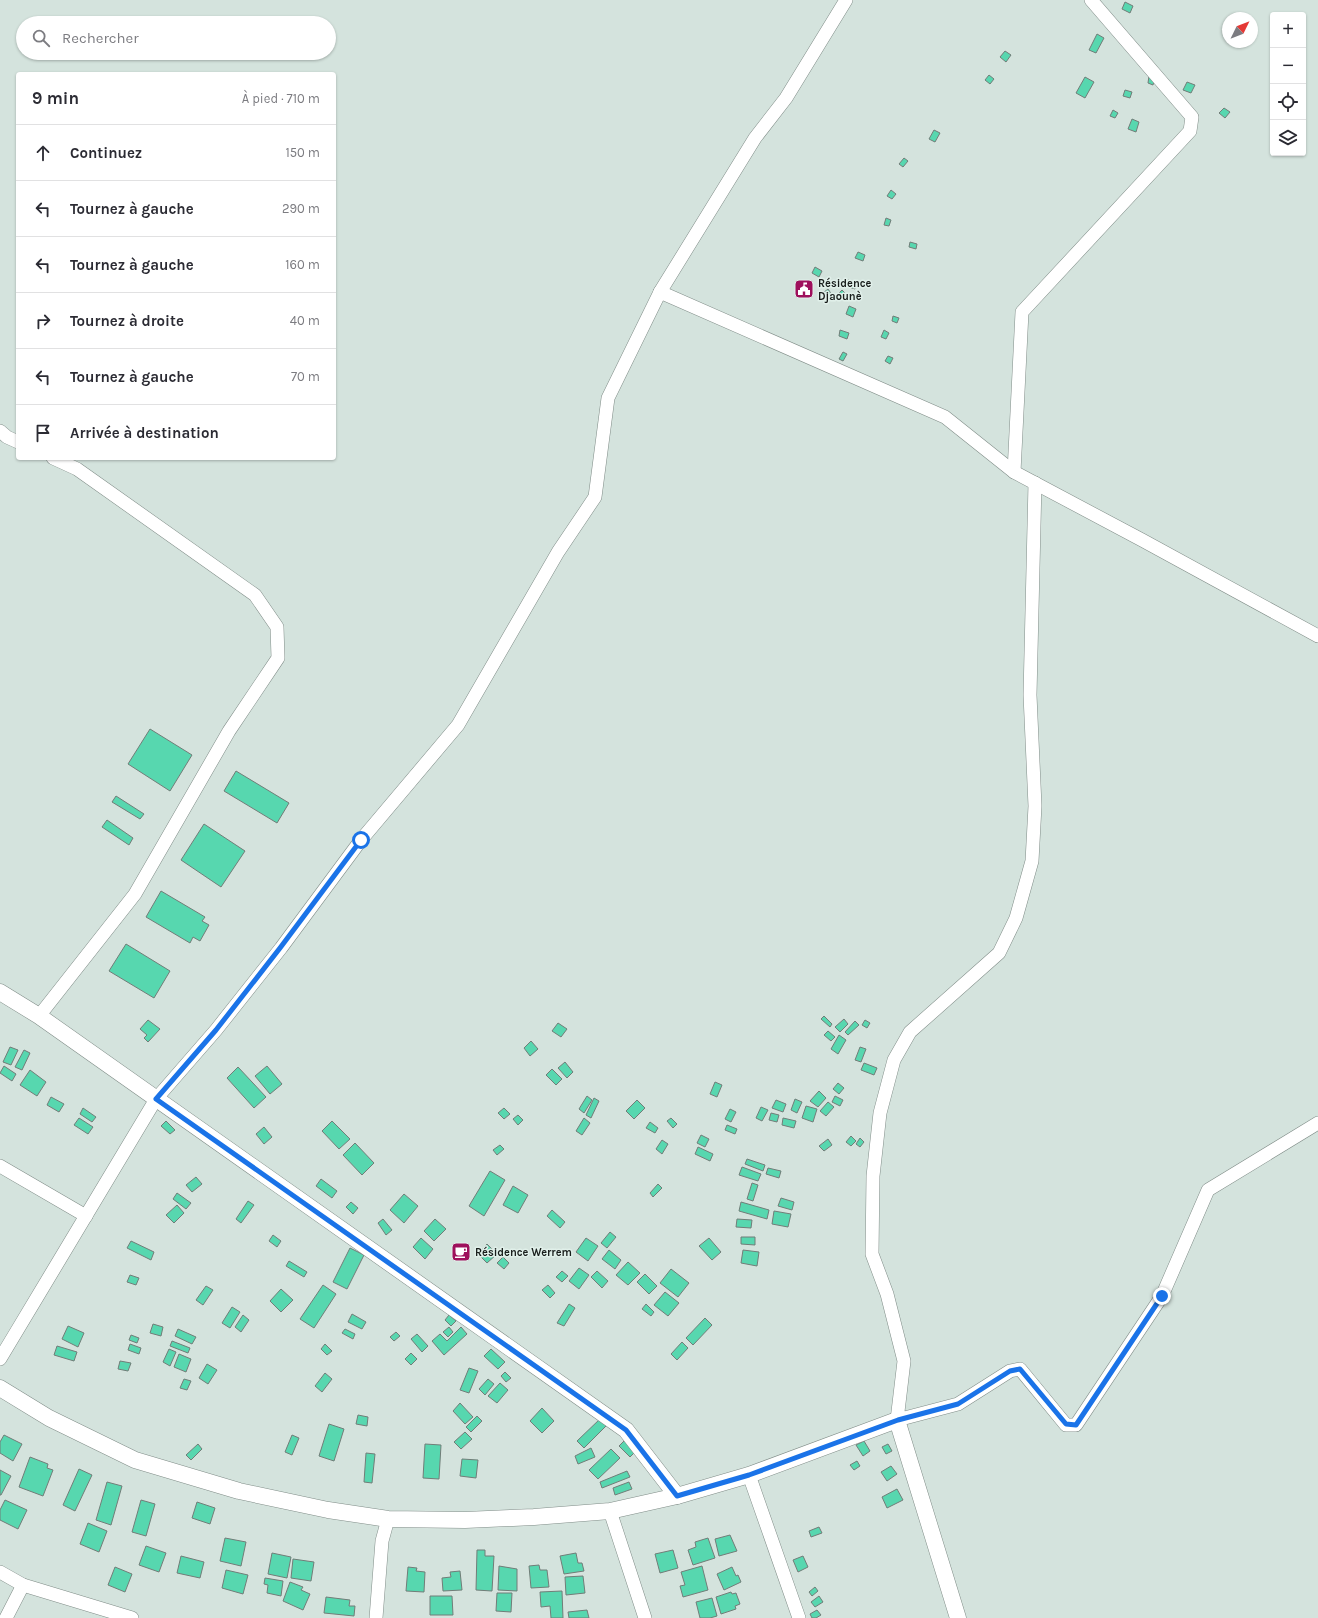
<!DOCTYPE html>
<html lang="fr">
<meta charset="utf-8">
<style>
body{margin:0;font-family:Karla,sans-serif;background:#f7f7f7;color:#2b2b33}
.controls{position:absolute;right:12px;top:12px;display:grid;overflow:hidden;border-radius:4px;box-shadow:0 1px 3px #0004}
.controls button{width:36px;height:36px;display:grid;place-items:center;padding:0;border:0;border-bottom:1px solid #e1e1e2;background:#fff;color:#2b2b33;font:20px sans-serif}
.compass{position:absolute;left:1222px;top:12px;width:36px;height:36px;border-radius:50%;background:#fff;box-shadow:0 1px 3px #0004;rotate:47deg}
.stop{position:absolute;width:12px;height:12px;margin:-9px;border:3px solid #1a73e8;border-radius:50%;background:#fff}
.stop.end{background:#1a73e8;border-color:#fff;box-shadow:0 1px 4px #0008}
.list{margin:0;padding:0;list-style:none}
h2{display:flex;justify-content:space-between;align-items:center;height:52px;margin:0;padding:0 16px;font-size:17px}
h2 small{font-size:13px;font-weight:400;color:#7c7c81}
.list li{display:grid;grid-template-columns:26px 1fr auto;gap:12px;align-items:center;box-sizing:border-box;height:56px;padding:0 16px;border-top:1px solid #e1e1e2}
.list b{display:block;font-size:15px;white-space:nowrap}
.list em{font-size:13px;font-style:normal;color:#7c7c81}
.icon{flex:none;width:22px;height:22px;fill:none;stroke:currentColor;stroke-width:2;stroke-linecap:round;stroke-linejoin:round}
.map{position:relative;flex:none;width:1318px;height:1618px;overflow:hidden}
.search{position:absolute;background:#fff;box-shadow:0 1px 3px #0004;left:16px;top:16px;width:320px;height:44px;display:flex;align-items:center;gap:10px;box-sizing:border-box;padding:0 14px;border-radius:22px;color:#7c7c81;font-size:15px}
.panel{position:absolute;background:#fff;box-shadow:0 1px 3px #0004;left:16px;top:72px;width:320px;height:388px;border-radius:4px}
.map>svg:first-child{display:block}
.building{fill:#57d7af;stroke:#717d78}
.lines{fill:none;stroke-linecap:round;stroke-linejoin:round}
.minor-casing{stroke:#808d88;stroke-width:14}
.tertiary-casing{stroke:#808d88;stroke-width:17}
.minor{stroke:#fff;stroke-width:13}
.tertiary{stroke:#fff;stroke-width:16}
.route{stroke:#1a73e8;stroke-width:5}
.labels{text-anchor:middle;stroke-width:3;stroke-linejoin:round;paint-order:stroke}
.poi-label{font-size:11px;font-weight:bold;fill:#181d1b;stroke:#e1f0ea;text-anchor:start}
</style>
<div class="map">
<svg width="1318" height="1618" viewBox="0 0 1318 1618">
<rect width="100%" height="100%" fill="#d4e3dd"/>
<g class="building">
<path d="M1125,2l8,4 -3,7 -8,-4z"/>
<path d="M1097,34l7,4 -8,15 -7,-3z"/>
<path d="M1005,51l6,4 -5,7 -6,-5z"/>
<path d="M989,75l5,4 -4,5 -5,-4z"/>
<path d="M1149,76l6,1 -2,8 -5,-2z"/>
<path d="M1085,77l9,5 -9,16 -9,-5z"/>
<path d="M1187,82l8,3 -4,8 -8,-3z"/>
<path d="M1125,90l7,2 -2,6 -7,-2z"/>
<path d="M1224,108l6,4 -5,6 -6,-5z"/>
<path d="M1113,110l5,3 -3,5 -5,-2z"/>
<path d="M1132,119l7,3 -3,10 -8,-3z"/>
<path d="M934,130l6,3 -5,9 -6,-3z"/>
<path d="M904,158l4,3 -5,6 -4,-3z"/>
<path d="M891,190l5,4 -4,5 -5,-3z"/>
<path d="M886,218l5,2 -2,6 -5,-1z"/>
<path d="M910,242l7,2 -1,5 -7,-2z"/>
<path d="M858,252l7,3 -2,6 -8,-3z"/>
<path d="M815,267l7,4 -3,6 -7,-4z"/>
<path d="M848,280l8,3 -1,6 -9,-3z"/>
<path d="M828,289l4,6 -4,3 -5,-5z"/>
<path d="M842,290l6,6 -4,4 -5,-7z"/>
<path d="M849,306l7,3 -3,8 -7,-3z"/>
<path d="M893,316l6,2 -2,5 -5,-2z"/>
<path d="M840,330l9,3 -2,6 -8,-3z"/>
<path d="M884,330l5,3 -3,6 -5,-2z"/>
<path d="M843,352l4,2 -4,7 -4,-2z"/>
<path d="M888,356l5,2 -3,6 -5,-3z"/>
<path d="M150,729l42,26 -22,36 -42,-27z"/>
<path d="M236,771l53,32 -12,20 -53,-32z"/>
<path d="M116,796l28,18 -4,5 -28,-17z"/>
<path d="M107,820l26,18 -4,7 -27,-18z"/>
<path d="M204,824l41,27 -24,36 -40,-27z"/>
<path d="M161,891l44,26 -3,4 7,4 -9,16 -7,-4 -3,6 -44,-26z"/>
<path d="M126,944l44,27 -16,27 -45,-27z"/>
<path d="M824,1016l8,8 -2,3 -9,-8z"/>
<path d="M844,1019l4,5 -8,8 -5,-5z"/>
<path d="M148,1020l12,9 -12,13 -4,-4 3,-3 -7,-6z"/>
<path d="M865,1020l5,3 -3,5 -5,-3z"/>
<path d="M855,1021l4,4 -11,10 -3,-3z"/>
<path d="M558,1023l9,6 -6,8 -9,-6z"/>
<path d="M828,1031l7,6 -4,4 -7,-6z"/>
<path d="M839,1035l7,5 -8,14 -7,-5z"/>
<path d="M531,1041l7,8 -8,7 -6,-8z"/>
<path d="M10,1047l8,3 -7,15 -8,-3z"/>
<path d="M860,1047l6,2 -5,13 -6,-2z"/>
<path d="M24,1050l6,3 -8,17 -7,-3z"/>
<path d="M565,1062l8,10 -6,6 -9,-10z"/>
<path d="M864,1063l13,5 -3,7 -13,-5z"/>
<path d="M4,1066l12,8 -4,7 -12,-8z"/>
<path d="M267,1066l15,18 -12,10 -15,-18z"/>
<path d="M238,1067l28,30 -12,11 -27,-30z"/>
<path d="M552,1069l10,10 -6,6 -10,-10z"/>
<path d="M30,1070l16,12 -9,14 -17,-11z"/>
<path d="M715,1082l7,3 -5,12 -7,-3z"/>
<path d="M838,1083l6,5 -5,6 -6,-5z"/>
<path d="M819,1091l7,7 -8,9 -8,-6z"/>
<path d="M587,1096l5,4 -8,13 -5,-4z"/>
<path d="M835,1096l8,4 -3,6 -8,-4z"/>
<path d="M51,1097l13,7 -5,8 -12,-7z"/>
<path d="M594,1098l5,3 -8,17 -5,-3z"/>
<path d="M795,1099l7,3 -5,11 -6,-3z"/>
<path d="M637,1100l8,8 -11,11 -8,-8z"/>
<path d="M776,1100l10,4 -3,8 -11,-4z"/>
<path d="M828,1102l6,5 -8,9 -6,-5z"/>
<path d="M806,1106l11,3 -4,13 -11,-4z"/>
<path d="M761,1107l7,3 -6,11 -6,-3z"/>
<path d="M83,1108l13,9 -4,5 -12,-8z"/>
<path d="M504,1108l6,6 -6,5 -6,-6z"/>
<path d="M730,1109l6,3 -5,10 -6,-3z"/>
<path d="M771,1113l8,2 -2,7 -8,-2z"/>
<path d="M518,1115l5,5 -5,5 -5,-6z"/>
<path d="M79,1118l14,9 -5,7 -14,-9z"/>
<path d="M584,1118l6,5 -8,12 -6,-4z"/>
<path d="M671,1118l6,6 -4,4 -6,-7z"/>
<path d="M783,1118l13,3 -2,7 -12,-3z"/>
<path d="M166,1121l9,9 -5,4 -9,-8z"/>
<path d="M332,1121l18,18 -11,10 -17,-18z"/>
<path d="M650,1122l8,6 -3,5 -9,-5z"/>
<path d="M727,1125l10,4 -2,5 -10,-4z"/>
<path d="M264,1127l8,10 -8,7 -8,-10z"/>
<path d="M701,1135l8,4 -4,8 -8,-4z"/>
<path d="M851,1136l5,5 -5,5 -5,-4z"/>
<path d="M860,1138l4,4 -4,5 -4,-3z"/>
<path d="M828,1139l4,6 -8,6 -5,-5z"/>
<path d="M662,1140l6,4 -6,10 -6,-5z"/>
<path d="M355,1143l19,20 -12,12 -19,-20z"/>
<path d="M500,1145l4,4 -7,6 -4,-5z"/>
<path d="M698,1147l15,7 -3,7 -15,-7z"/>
<path d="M747,1159l18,6 -2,6 -18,-7z"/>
<path d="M742,1167l19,7 -3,7 -19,-6z"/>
<path d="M768,1168l13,3 -2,7 -13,-4z"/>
<path d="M490,1171l15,9 -21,36 -15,-10z"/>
<path d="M196,1177l6,7 -10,8 -6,-7z"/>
<path d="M321,1179l16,12 -5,7 -16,-12z"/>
<path d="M752,1183l6,2 -5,16 -6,-2z"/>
<path d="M658,1184l4,4 -9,9 -3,-4z"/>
<path d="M513,1186l15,9 -10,18 -15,-8z"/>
<path d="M177,1193l14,10 -5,6 -13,-10z"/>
<path d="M404,1194l14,12 -14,17 -14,-13z"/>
<path d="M781,1198l13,4 -2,8 -14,-4z"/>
<path d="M248,1201l6,4 -13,18 -5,-4z"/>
<path d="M351,1202l7,6 -5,6 -7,-7z"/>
<path d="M741,1202l28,8 -2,9 -28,-8z"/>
<path d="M177,1205l7,8 -10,10 -8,-8z"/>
<path d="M552,1210l13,12 -5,6 -13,-12z"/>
<path d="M774,1211l17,3 -3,13 -16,-3z"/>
<path d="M383,1219l9,11 -6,5 -8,-12z"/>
<path d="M435,1219l11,10 -12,12 -10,-10z"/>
<path d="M737,1219l15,1 -1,8 -15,-1z"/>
<path d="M610,1232l6,5 -9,11 -6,-5z"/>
<path d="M273,1235l8,6 -4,6 -8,-6z"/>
<path d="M741,1237h14v8l-14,-1z"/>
<path d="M421,1238l12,11 -8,10 -12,-12z"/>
<path d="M586,1238l12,8 -10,15 -12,-9z"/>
<path d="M709,1238l12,14 -9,8 -13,-14z"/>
<path d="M131,1241l23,11 -3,8 -24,-12z"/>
<path d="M487,1244l10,10 -10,9 -9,-9z"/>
<path d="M350,1248l14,7 -17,34 -14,-7z"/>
<path d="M609,1250l12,10 -6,9 -13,-10z"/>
<path d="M743,1250l16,2 -2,14 -16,-3z"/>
<path d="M503,1257l6,6 -5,6 -7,-6z"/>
<path d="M289,1261l18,11 -3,5 -18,-11z"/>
<path d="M628,1262l12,11 -12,12 -12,-10z"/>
<path d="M579,1268l10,7 -10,14 -10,-8z"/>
<path d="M671,1269l18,14 -11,14 -18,-14z"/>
<path d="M562,1271l6,5 -6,6 -6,-5z"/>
<path d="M597,1271l11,10 -6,7 -11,-11z"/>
<path d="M645,1274l12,12 -8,8 -12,-12z"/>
<path d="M130,1275l9,3 -3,7 -9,-3z"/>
<path d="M323,1285l13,9 -22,34 -14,-9z"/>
<path d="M548,1285l7,8 -5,5 -8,-8z"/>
<path d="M206,1286l7,4 -10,15 -7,-5z"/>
<path d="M281,1289l12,11 -12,12 -11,-11z"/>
<path d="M665,1292l14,11 -11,13 -14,-11z"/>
<path d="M569,1304l6,4 -11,18 -7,-3z"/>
<path d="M646,1304l8,8 -3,4 -9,-7z"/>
<path d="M232,1307l8,5 -10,16 -8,-5z"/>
<path d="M352,1314l14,8 -4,7 -14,-7z"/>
<path d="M243,1315l6,5 -8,12 -6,-5z"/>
<path d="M449,1315l7,6 -5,5 -6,-6z"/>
<path d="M705,1318l7,7 -19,20 -7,-7z"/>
<path d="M153,1324l10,3 -2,9 -11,-3z"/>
<path d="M68,1326l16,7 -6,14 -16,-8z"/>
<path d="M449,1327l4,5 -5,5 -5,-5z"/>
<path d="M461,1327l6,7 -23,21 -12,-14 8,-7 7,7z"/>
<path d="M178,1329l18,8 -4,7 -17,-8z"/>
<path d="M345,1329l10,5 -2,5 -11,-6z"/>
<path d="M396,1332l4,4 -6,5 -4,-4z"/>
<path d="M417,1334l11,12 -6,6 -11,-13z"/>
<path d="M131,1335l8,3 -2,5 -8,-3z"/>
<path d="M172,1341l18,7 -2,5 -18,-7z"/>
<path d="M682,1342l6,6 -11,12 -6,-6z"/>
<path d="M130,1344l11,4 -2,6 -11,-4z"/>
<path d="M325,1344l7,7 -5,4 -6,-6z"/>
<path d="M57,1346l20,6 -3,9 -20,-6z"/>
<path d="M169,1349l7,3 -6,14 -7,-4z"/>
<path d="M491,1349l14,13 -7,7 -14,-13z"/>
<path d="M411,1353l6,6 -6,6 -6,-6z"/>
<path d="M179,1354l12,5 -5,13 -12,-5z"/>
<path d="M120,1361l11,2 -3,8 -10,-2z"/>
<path d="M207,1364l10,6 -9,14 -9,-6z"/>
<path d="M469,1368l9,3 -9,22 -9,-3z"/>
<path d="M505,1372l6,6 -5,4 -5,-6z"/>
<path d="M325,1373l7,6 -10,13 -7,-6z"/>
<path d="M184,1379l7,2 -4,9 -7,-2z"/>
<path d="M488,1379l6,5 -9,11 -6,-6z"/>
<path d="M500,1383l8,7 -11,13 -9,-7z"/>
<path d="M460,1403l13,14 -8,7 -12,-13z"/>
<path d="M542,1408l12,13 -12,12 -12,-12z"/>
<path d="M358,1415l10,2 -1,9 -11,-2z"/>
<path d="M477,1416l5,5 -11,11 -5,-5z"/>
<path d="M601,1418l7,6 -24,24 -7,-7z"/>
<path d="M329,1424l15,5 -10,32 -15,-5z"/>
<path d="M465,1432l7,7 -11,10 -7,-7z"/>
<path d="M4,1435l18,9 -9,17 -13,-8v-11z"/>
<path d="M292,1435l7,3 -7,17 -7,-3z"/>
<path d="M625,1440l11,11 -6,6 -11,-11z"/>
<path d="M864,1441l6,10 -7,5 -7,-11z"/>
<path d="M198,1444l4,5 -11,11 -5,-5z"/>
<path d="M425,1444l16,1 -2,34 -16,-1z"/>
<path d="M888,1444l4,7 -6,3 -4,-7z"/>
<path d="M591,1448l4,9 -17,7 -3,-8z"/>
<path d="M611,1449l9,9 -22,21 -9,-9z"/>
<path d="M366,1453l9,1 -3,29 -8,-1z"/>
<path d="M30,1457l18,7 -1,4 6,2 -10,26 -24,-9z"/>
<path d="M462,1459l16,1 -2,18 -16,-2z"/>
<path d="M857,1461l3,5 -6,4 -4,-5z"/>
<path d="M891,1466l6,8 -10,7 -6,-9z"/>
<path d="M79,1469l13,6 -17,36 -12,-6z"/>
<path d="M0,1470l11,6 -10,19h-1z"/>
<path d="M627,1471l3,6 -28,11 -2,-6z"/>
<path d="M107,1482l15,4 -11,39 -15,-5z"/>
<path d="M629,1482l3,7 -17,6 -2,-7z"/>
<path d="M897,1489l6,11 -16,8 -5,-11z"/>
<path d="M5,1500l22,10 -9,19 -18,-9v-10z"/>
<path d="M141,1500l14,4 -9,32 -14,-4z"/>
<path d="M197,1502l18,6 -5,16 -18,-6z"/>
<path d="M88,1523l19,8 -8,21 -19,-8z"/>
<path d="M819,1527l3,6 -11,4 -2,-6z"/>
<path d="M730,1535l7,16 -18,5 -4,-17z"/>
<path d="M225,1538l21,4 -5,24 -21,-5z"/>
<path d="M708,1538l7,20 -22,7 -5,-15 8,-3 -1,-5z"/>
<path d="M146,1546l20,7 -7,19 -20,-7z"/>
<path d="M477,1550h8v6h9l-2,35 -16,-1z"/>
<path d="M673,1550l5,18 -18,5 -5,-19z"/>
<path d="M272,1553l19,4 -4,21 -19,-4z"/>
<path d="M576,1553l2,10h4l2,8 -20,3 -4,-18z"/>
<path d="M181,1556l23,6 -4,16 -23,-5z"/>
<path d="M803,1556l5,11 -10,5 -5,-12z"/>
<path d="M293,1559l21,3 -3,19 -20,-3z"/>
<path d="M539,1565l1,5h7l2,17 -18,1 -2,-22z"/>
<path d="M499,1566l18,3v22l-19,-1z"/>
<path d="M702,1566l6,24 -25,7 -3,-11 5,-1 -4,-13z"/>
<path d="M115,1567l17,7 -7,18 -17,-7z"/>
<path d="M408,1567l9,1 -1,3 9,1 -1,20 -18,-1z"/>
<path d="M732,1567l4,9 2,-1 3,7 -17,8 -7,-16z"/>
<path d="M226,1570l22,5 -5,19 -21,-6z"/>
<path d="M460,1571l2,19 -19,1 -1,-13 9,-1 -1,-5z"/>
<path d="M583,1576l2,17 -19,2 -1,-18z"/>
<path d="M265,1578l18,3 -2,15 -14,-3 1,-8 -4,-1z"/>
<path d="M290,1582l13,5 -2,3 9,4 -7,16 -20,-9z"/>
<path d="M815,1587l3,4 -6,5 -3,-4z"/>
<path d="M562,1591l1,27h-12l-1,-12 -9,1 -1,-15z"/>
<path d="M731,1592l1,2 4,-1 4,11 -5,2 1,3 -15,5 -5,-17z"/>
<path d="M497,1593h15l-1,19 -15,-1z"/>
<path d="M430,1596h22l1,19h-23z"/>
<path d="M819,1596l4,6 -8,5 -4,-5z"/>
<path d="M326,1597l24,3 -1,6h6l-1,10 -30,-3z"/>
<path d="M712,1598l5,18 -7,2h-10l-4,-16z"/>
<path d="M587,1610l2,8h-20l-1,-6z"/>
<path d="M817,1610l4,5 -5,3h-4l-2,-4z"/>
</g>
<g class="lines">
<defs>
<g id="minor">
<path d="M660,292l285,125 69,55 128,68 176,96"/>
<path d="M0,431l7,6 11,5"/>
<path d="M1014,472l8,-160 168,-181 2,-14 -101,-117"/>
<path d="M1035,483l-5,212 5,111 -3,55 -16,57 -17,35 -89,79 -16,28 -14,53 -7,63 -1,78 15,40 17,67 -7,59 61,-16 52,-33 10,-2 46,56h10l86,-129 46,-106 110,-67"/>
<path d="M39,1016l96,-122 94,-163 49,-73 -1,-31 -22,-32 -178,-126 -24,-11"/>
<path d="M0,1166l86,50"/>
<path d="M0,1359l156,-260 60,-69 65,-82 80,-108 97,-115 100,-173 37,-55 13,-99 52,-106 95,-154 31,-40 60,-98"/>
<path d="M749,1475l50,143"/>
<path d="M610,1511l35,107"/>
<path d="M0,1572l23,13 109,33"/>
<path d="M6,1618l17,-33"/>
<path d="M376,1618l6,-77 6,-22"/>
</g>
<g id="tertiary">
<path d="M0,992l39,24 587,414 51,66"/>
<path d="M0,1388l49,30 86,42 104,31 89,19 60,9 77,1 69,-3 76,-6 67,-15 72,-21 148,-55 61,198"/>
</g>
</defs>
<use href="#minor" class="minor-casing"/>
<use href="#tertiary" class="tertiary-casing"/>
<use href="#minor" class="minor"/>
<use href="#tertiary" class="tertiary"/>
</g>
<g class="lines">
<path class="route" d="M361,840l-81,108 -64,82 -60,69 470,331 51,66 72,-21 149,-55 60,-16 52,-33 10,-2 46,55 10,1 86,-129"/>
</g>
<defs>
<symbol id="civic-square" viewBox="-11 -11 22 22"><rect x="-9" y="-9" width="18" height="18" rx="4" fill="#9e105c" stroke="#e1f0ea"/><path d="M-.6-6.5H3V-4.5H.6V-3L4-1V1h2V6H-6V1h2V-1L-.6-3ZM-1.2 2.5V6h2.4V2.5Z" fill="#fff"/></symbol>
<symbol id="cafe-square" viewBox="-11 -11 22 22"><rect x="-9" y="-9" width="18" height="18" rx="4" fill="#9e105c" stroke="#e1f0ea"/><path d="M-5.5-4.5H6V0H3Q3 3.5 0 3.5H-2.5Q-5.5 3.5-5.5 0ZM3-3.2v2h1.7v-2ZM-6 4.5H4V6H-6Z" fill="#fff"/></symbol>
</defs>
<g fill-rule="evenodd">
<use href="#civic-square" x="793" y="278" width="22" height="22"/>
<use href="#cafe-square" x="450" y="1241" width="22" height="22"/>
</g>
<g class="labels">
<g class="poi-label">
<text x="818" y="287">Résidence<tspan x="818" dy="13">Djaounè</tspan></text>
<text x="475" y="1256">Résidence Werrem</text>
</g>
</g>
</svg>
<div class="controls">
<button>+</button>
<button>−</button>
<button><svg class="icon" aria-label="locate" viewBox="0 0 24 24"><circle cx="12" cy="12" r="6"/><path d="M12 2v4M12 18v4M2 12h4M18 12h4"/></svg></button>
<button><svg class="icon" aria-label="layers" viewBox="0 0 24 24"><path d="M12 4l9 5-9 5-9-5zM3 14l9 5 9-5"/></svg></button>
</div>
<svg class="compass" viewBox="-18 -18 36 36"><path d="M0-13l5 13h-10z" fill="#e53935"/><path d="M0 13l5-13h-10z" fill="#7c7c81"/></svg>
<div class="stop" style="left:361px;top:840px"></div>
<div class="stop end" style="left:1162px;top:1296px"></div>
<div class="search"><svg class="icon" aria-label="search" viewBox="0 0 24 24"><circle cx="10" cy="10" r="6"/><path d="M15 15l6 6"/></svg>Rechercher</div>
<section class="panel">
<h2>9 min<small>À pied · 710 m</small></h2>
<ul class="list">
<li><svg class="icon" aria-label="ahead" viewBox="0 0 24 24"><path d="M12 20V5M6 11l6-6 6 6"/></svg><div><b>Continuez</b></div><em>150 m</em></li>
<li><svg class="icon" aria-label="left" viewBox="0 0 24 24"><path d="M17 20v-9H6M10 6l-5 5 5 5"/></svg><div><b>Tournez à gauche</b></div><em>290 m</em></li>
<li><svg class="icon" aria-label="left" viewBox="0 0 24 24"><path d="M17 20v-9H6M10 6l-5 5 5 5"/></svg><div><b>Tournez à gauche</b></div><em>160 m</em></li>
<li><svg class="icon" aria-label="right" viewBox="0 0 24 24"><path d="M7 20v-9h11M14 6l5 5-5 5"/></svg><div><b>Tournez à droite</b></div><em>40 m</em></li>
<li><svg class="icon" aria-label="left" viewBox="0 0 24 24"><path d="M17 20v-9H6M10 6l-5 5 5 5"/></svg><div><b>Tournez à gauche</b></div><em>70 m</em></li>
<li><svg class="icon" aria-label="arrive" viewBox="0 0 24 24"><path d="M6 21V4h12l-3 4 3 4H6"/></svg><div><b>Arrivée à destination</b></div></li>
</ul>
</section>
</div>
